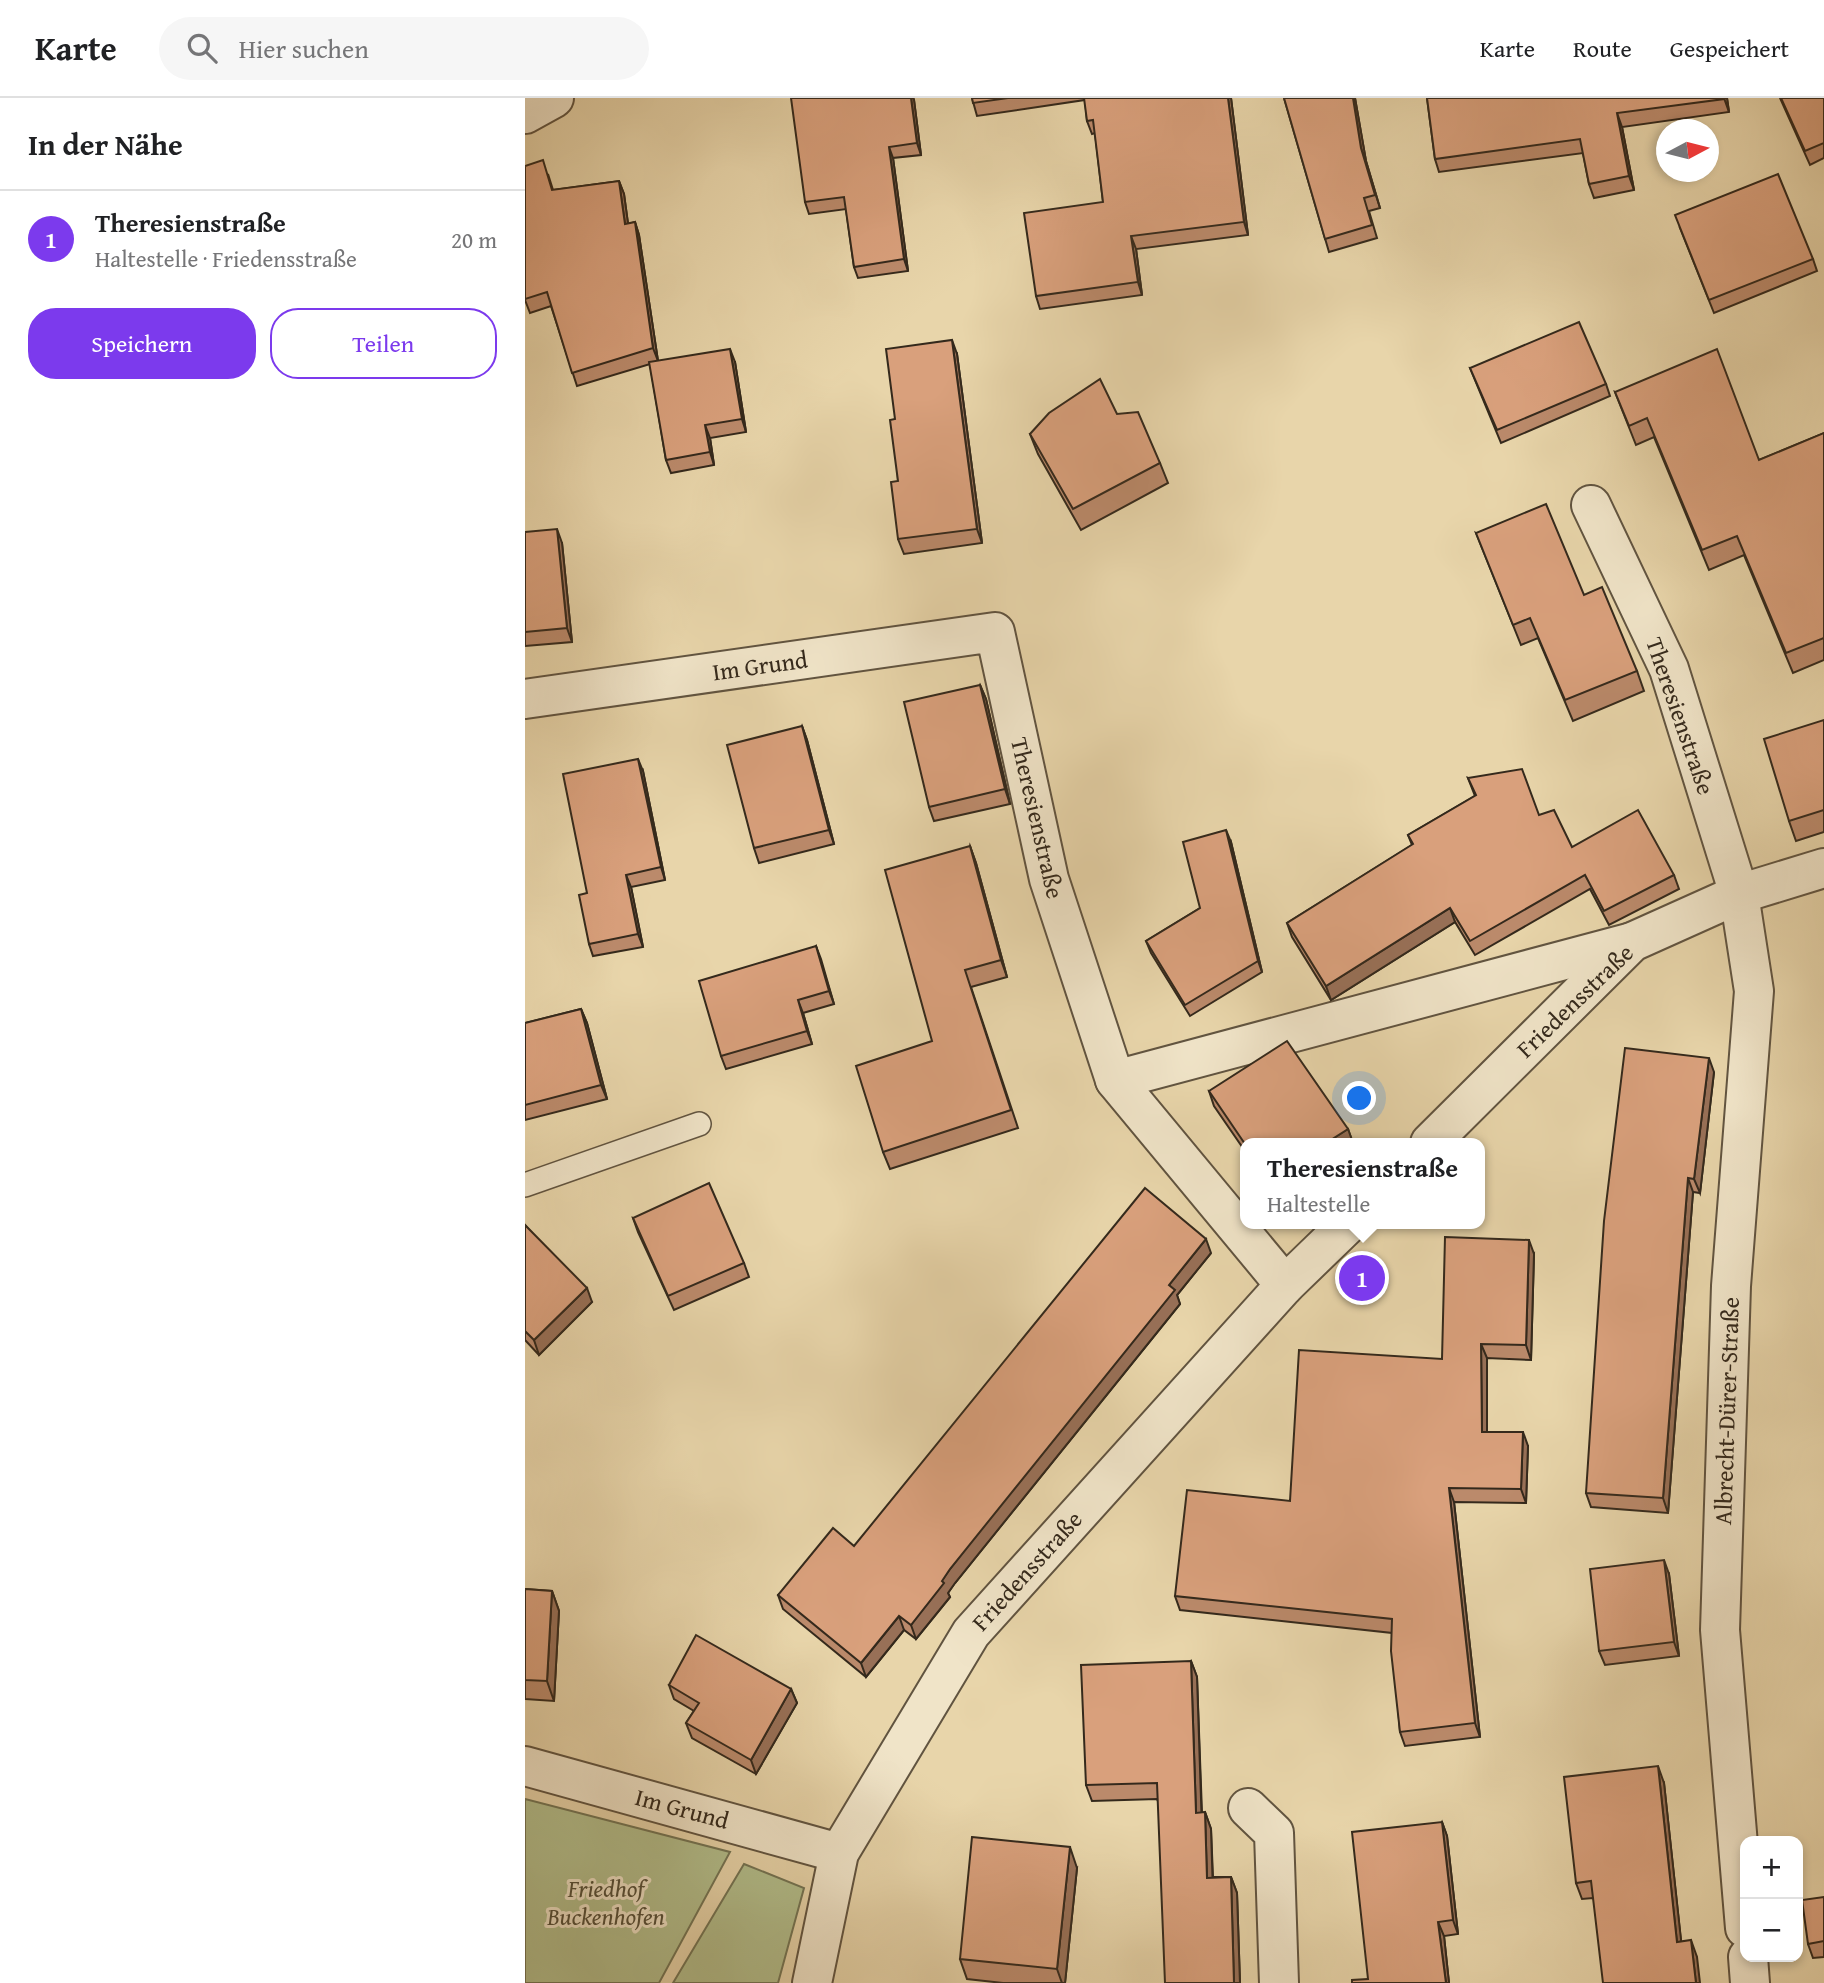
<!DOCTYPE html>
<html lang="de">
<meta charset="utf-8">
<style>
body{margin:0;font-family:"Gentium Book Plus",serif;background:#f6f6f6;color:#202124}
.controls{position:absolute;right:21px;bottom:21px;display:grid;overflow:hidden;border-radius:14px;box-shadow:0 4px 10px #0003}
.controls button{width:63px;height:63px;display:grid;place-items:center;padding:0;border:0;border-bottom:2px solid #e0e0e0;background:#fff;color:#202124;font:35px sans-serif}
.compass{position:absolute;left:1131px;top:21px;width:63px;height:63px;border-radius:50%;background:#fff;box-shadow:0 4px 10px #0003;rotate:83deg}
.you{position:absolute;left:835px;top:1001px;width:24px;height:24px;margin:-18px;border:5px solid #fff;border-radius:50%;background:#1a73e8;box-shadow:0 0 0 10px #1a73e833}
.badge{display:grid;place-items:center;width:46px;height:46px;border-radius:50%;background:#7c3aed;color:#fff;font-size:23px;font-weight:700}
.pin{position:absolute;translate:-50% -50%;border:4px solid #fff;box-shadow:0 2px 7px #0006}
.popup{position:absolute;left:715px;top:1040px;width:245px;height:91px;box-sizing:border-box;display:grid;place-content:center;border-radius:14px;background:#fff;filter:drop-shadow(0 2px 5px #0005);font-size:23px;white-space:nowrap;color:#757577}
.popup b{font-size:26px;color:#202124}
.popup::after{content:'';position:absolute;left:50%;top:100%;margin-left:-14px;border:14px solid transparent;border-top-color:#fff}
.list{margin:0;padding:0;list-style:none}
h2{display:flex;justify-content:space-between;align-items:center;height:91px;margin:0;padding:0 28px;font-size:30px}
h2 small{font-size:23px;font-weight:400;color:#757577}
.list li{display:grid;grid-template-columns:46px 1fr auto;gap:21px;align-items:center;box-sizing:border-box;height:98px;padding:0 28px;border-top:2px solid #e0e0e0}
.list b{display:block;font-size:26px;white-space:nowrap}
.list p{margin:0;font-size:23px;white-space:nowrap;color:#757577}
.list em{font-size:23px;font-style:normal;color:#757577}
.actions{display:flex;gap:14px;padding:21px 28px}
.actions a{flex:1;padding:16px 0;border:2px solid #7c3aed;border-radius:28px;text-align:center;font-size:24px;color:#7c3aed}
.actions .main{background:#7c3aed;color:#fff}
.icon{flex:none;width:38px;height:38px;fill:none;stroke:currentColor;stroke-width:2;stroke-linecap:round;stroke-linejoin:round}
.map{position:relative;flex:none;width:1299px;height:1885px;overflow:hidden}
header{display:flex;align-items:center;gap:42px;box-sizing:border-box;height:98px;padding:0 35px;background:#fff;border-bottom:2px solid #e0e0e0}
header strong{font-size:33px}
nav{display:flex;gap:38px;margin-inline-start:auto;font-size:24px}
.search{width:490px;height:63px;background:#f6f6f6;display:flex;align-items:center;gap:18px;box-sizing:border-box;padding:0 24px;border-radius:38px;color:#757577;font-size:26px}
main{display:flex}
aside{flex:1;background:#fff}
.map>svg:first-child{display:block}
.green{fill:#b2be8c;stroke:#737454;stroke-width:2}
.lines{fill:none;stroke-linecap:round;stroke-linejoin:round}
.service-casing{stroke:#615440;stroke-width:26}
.minor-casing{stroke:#615440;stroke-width:42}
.tertiary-casing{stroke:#615440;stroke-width:42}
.service{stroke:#f0e4c8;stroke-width:23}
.minor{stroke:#f0e4c8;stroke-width:38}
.tertiary{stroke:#f0e4c8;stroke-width:38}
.wall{fill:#bb8a6b;stroke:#34291c;stroke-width:2}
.shaded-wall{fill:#987057;stroke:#34291c;stroke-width:2}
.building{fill:#d9a07c;stroke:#34291c;stroke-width:2}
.labels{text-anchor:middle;stroke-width:6;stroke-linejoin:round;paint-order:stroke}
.street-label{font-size:24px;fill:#34291c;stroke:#f0e4c8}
.park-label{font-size:24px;font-style:italic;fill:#544e38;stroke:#f0e4c8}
</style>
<header>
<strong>Karte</strong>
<div class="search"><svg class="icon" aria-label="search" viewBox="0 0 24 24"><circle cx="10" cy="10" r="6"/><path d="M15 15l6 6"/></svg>Hier suchen</div>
<nav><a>Karte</a><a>Route</a><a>Gespeichert</a></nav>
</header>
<main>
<aside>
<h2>In der Nähe<small></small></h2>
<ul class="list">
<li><span class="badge">1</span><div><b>Theresienstraße</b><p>Haltestelle · Friedensstraße</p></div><em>20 m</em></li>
</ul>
<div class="actions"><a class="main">Speichern</a><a>Teilen</a></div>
</aside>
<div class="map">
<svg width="1299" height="1885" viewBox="0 0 1299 1885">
<rect width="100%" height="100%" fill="#e8d5aa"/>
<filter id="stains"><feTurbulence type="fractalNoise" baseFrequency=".00286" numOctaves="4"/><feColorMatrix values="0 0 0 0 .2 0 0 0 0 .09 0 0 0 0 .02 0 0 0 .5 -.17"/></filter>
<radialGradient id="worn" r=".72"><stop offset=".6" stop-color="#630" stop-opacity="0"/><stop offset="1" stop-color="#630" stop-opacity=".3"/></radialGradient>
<g class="green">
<path d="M0,1701l205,53 -71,131h-134z"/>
<path d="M219,1766l60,24 -26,95h-105z"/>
</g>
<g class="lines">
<defs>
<path id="service" d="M0,1087l174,-61"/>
<g id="minor">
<path d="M1066,407l78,164 70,225 15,97 -23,295 -11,344 25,298"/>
<path d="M0,601l470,-67 54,247 66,201 170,205"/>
<path d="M590,982l517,-138"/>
<path d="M905,1045l202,-201 107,-48 85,-26"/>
<path d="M0,1668l314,87"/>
<path d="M723,1710l26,25 5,150"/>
<path d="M1223,1859l2,26"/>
<path d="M287,1885l27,-130 132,-220 314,-348 63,-61"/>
</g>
<path id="tertiary" d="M0,16l29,-16"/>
</defs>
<use href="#service" class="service-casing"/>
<use href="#minor" class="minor-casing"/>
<use href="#tertiary" class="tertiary-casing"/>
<use href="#service" class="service"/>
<use href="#minor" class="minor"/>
<use href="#tertiary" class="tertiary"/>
</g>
<g class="wall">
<path d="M447,0h259l17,137 -112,14 6,46 -102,14 -4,-13 67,-94 -8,-69 -3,1 -5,-13 -2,-21 -108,16z"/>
<path d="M759,0h71l11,63 14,47 -11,3 8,27 -48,14z"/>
<path d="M902,0h300l2,14 -107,15 12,63 -40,8 -5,-14 -6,-31 -144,19 -4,-13z"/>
<path d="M1255,0h44v60l-14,7z"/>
<path d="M389,2l7,55 -28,3 15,113 -50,7 -4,-11 -8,-58 -37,5 -4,-12z"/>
<path d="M23,76l5,16 66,-9 5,13 4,30 7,-2 4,13 19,126 77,1 11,70 -36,6 4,27 -43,8 -5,-13 -16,-96 -73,22 -26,-80 -21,7 -5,-13z"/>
<path d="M1155,130l133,31 4,12 -103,42z"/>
<path d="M432,256l25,189 -78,11 -6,-15v-58l-3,-62z"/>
<path d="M945,270l136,16 4,12 -109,47z"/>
<path d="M1090,294l144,68 65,-27v227l-31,13 -49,-118 -35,15 -55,-133 -18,8z"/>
<path d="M592,316l43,49 8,20 -87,47 -43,-76 -8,-20z"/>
<path d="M0,434l37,11 10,99 -47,4z"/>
<path d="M951,435l108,62 53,76 7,20 -71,30 -35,-83 -17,7z"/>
<path d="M455,587l6,14 24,105 -76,17 -5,-14z"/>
<path d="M1299,622v112l-28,9 -7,-20z"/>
<path d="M277,628l5,14 27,104 -75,19 -5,-15z"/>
<path d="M118,673l22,109 -34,7 12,60 -50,9 -4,-12 -2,-51z"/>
<path d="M943,680l71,37 33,32 102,28 5,14 -70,36 -19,-36 -115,66 -20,-33 -124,78 -39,-63 -5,-14 125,-78 -4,-10 67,-39z"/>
<path d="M706,744l31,130 -72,44 -39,-63 -5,-12 54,-33z"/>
<path d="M445,748l6,17 31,114 -36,10 47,141 -128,41 -7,-17 49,-111z"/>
<path d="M291,848l18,58 -31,9 9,31 -86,25 -5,-13z"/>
<path d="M56,911l6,14 20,76 -82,21v-97z"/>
<path d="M1189,974l-14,121 -7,-1 -25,321 -77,-6 -5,-14z"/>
<path d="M684,993l139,38 5,14h-108v8l-31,-45z"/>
<path d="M108,1120l111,45 5,14 -75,33 -36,-78z"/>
<path d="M0,1127l67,77 -53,53 -14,-15z"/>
<path d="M686,1155l-34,42 3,9 -225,279 -7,10 2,4 -34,42 -12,-9 -38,47 -83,-68 -5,-14 76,-49z"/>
<path d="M1009,1156l-3,106 -44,-2v74l41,14 -2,57 -72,-1 26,235 -75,9 -5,-14 -8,-99 -212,-23 -5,-14 115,-95 152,-142z"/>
<path d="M1144,1476l10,82 -74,9 -6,-14z"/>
<path d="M0,1491l27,2 7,20 -5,90 -29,-2z"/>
<path d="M666,1563l6,16 5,136 3,-1 6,17 2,48h18l6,16 3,90 -83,-184 -65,2 -6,-16z"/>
<path d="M144,1587l122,4 6,14 -41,71 -64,-36 -6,-15 8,-12 -20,-12z"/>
<path d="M1139,1685l17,158 16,16 -104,-59 -11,1 -6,-16z"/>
<path d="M917,1724l5,14 11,98 -14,2 5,47h-97l16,-4z"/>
<path d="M552,1770l-12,115h-62l-36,-4 -7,-20z"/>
<path d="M1299,1799v60l-11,1 -5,-14z"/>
</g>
<g class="shaded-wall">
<path d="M386,0h2l1,2 7,55 -4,-12z"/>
<path d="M703,0h3l17,137 -4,-13z"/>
<path d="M828,0h2l11,63 14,47 -19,-60z"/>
<path d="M1199,0h3l2,14z"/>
<path d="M1092,15l5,14 12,63 -5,-14z"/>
<path d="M364,49l4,11 15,113 -4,-12z"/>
<path d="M94,83l5,13 6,44 -5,-14z"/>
<path d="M110,124l4,13 19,126 -5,-13z"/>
<path d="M606,138l5,13 6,46 -4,-13z"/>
<path d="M427,242l5,14 25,189 -5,-14z"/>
<path d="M205,251l5,13 11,70 -4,-13z"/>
<path d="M180,327l5,13 4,27 -4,-13z"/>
<path d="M32,431l5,14 10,99 -5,-14z"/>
<path d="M455,587l6,14 24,105 -5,-15z"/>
<path d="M277,628l5,14 27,104 -5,-14z"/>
<path d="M113,661l5,12 22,109 -4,-13z"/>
<path d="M701,732l5,12 31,130 -4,-11z"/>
<path d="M445,748l6,17 31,114 -6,-17z"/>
<path d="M101,777l5,12 12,60 -5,-13z"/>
<path d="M925,810l5,14 -124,78 -5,-14z"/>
<path d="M291,848l5,13 13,45 -5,-13z"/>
<path d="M273,902l5,13 9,31 -5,-13z"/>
<path d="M56,911l6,14 20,76 -6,-14z"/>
<path d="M1184,960l5,14 -14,121 -6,-14z"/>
<path d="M823,1031l5,14h-27z"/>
<path d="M1163,1080l5,14 -25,321 -5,-15z"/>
<path d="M681,1141l5,14 -34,42 3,9 -225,279 -7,10 2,4 -34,42 -5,-14 39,-56 219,-284z"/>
<path d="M1004,1142l5,14 -3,106 -5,-15z"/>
<path d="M62,1190l5,14 -53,53 -5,-15z"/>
<path d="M956,1246l6,14v88l-5,-14z"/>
<path d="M998,1334l5,14 -2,57 -5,-14z"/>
<path d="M924,1390l5,14 26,235 -5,-14z"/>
<path d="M1139,1462l5,14 10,82 -5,-14z"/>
<path d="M27,1493l7,20 -5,90 -7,-20z"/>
<path d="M374,1518l5,14 -38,47 -5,-14z"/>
<path d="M666,1563l6,16 5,152 -6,-16z"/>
<path d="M266,1591l6,14 -41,71 -5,-14z"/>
<path d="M1133,1668l6,17 19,175 -6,-16z"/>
<path d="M680,1714l6,17 2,65 -6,-16z"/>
<path d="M917,1724l5,14 11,98 -5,-14z"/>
<path d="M545,1749l7,21 -12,115h-3l-5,-14z"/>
<path d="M706,1779l6,16 3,90h-6z"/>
<path d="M913,1824l6,14 5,47h-3z"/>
<path d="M1166,1842l6,17 3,26h-4z"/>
</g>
<g class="building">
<path d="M266,0h120l6,45 -28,4 15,112 -50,8 -10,-70 -39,5z"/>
<path d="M447,0h36l-35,5z"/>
<path d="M559,0h144l16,124 -113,14 7,46 -102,14 -12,-83 79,-11 -10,-82 -6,1z"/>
<path d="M759,0h69l8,50 14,47 -11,3 8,27 -47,14z"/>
<path d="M902,0h297v1l-107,14 12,63 -40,8 -9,-45 -145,20z"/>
<path d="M1256,0h43v45l-19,8z"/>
<path d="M18,62l9,30 67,-9 6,43 10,-2 18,126 -81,25 -25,-81 -22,7v-133z"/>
<path d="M1253,76l35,85 -104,41 -34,-85z"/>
<path d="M1054,224l27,62 -109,46 -27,-62z"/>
<path d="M427,242l25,189 -79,10 -7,-57 7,-1 -8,-61 5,-1 -9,-70z"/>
<path d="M205,251l12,70 -37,6 5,27 -44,8 -17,-98z"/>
<path d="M1192,251l42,111 65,-27v205l-38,15 -49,-117 -35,14 -55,-132 -18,8 -14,-34z"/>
<path d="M575,281l17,35 21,-2 22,51 -87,46 -43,-75 19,-21z"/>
<path d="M1021,406l38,91 18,-8 35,84 -72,29 -35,-82 -17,7 -37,-92z"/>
<path d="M32,431l10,99 -42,4v-100z"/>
<path d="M455,587l25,104 -76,18 -25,-105z"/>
<path d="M1299,622v90l-35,11 -25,-82z"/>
<path d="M277,628l27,104 -75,18 -27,-103z"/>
<path d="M113,661l23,108 -35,8 12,59 -49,10 -10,-49 8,-2 -24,-119z"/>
<path d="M997,671l17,46 15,-5 18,37 66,-37 36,65 -70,36 -19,-36 -115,66 -20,-33 -124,78 -39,-63 126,-79 -5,-9 68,-40 -8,-17z"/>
<path d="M701,732l32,131 -73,44 -39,-64 54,-33 -17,-66z"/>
<path d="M445,748l31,114 -36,10 46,140 -128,42 -27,-86 76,-25 -47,-171z"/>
<path d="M291,848l13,45 -31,9 9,31 -86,25 -22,-75z"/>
<path d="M56,911l20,76 -76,20v-82z"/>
<path d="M762,943l61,88 -22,14h-81v1l-36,-53z"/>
<path d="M1100,950l84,10 -15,121 -6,-1 -25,320 -77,-5 18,-272z"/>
<path d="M184,1085l35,80 -76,33 -35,-78z"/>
<path d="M620,1090l61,51 -37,46 6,5 -225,279 -8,12 2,2 -33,42 -12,-9 -38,47 -83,-68 55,-67 21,18z"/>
<path d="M0,1127l62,63 -53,52 -9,-9z"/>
<path d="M920,1139l84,3 -3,105 -45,-1 1,88h41l-2,57 -72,-1 26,235 -75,9 -9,-81 1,-32 -217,-23 12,-106 103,11 9,-151 143,9z"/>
<path d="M1139,1462l10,82 -75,9 -9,-82z"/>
<path d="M0,1491l27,2 -5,90 -22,-1z"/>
<path d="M171,1537l95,54 -40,71 -65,-37 13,-20 -30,-18z"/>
<path d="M666,1563l5,152 9,-1 2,66 24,-1 3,106h-69l-8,-200 -71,2 -5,-120z"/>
<path d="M1133,1668l19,176 14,-2 5,43h-93l-12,-102 -15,2 -12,-106z"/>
<path d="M917,1724l11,98 -15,2 8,61h-94v-3l16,-1 -16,-147z"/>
<path d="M447,1739l98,10 -13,122 -97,-10z"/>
<path d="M1299,1799v44l-16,3 -6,-44z"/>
</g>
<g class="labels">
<g class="street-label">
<text transform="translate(235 568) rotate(-8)" y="8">Im Grund</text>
<text transform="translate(1155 618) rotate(71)" y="8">Theresienstraße</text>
<text transform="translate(512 720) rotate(77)" y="8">Theresienstraße</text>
<text transform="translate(1050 903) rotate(-44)" y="8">Friedensstraße</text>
<text transform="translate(1202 1313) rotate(-88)" y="8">Albrecht-Dürer-Straße</text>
<text transform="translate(502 1473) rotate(-48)" y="8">Friedensstraße</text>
<text transform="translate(157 1711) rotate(15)" y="8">Im Grund</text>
</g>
<g class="park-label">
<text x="81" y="1799">Friedhof<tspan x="81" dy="28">Buckenhofen</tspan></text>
</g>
</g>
<rect width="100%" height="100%" filter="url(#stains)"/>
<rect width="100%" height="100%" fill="url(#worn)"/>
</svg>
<div class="controls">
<button>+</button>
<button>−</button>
</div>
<svg class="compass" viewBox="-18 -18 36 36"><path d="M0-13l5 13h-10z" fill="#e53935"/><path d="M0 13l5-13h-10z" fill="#757577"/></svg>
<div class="you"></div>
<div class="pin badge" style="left:837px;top:1180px">1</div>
<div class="popup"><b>Theresienstraße</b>Haltestelle</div>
</div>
</main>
